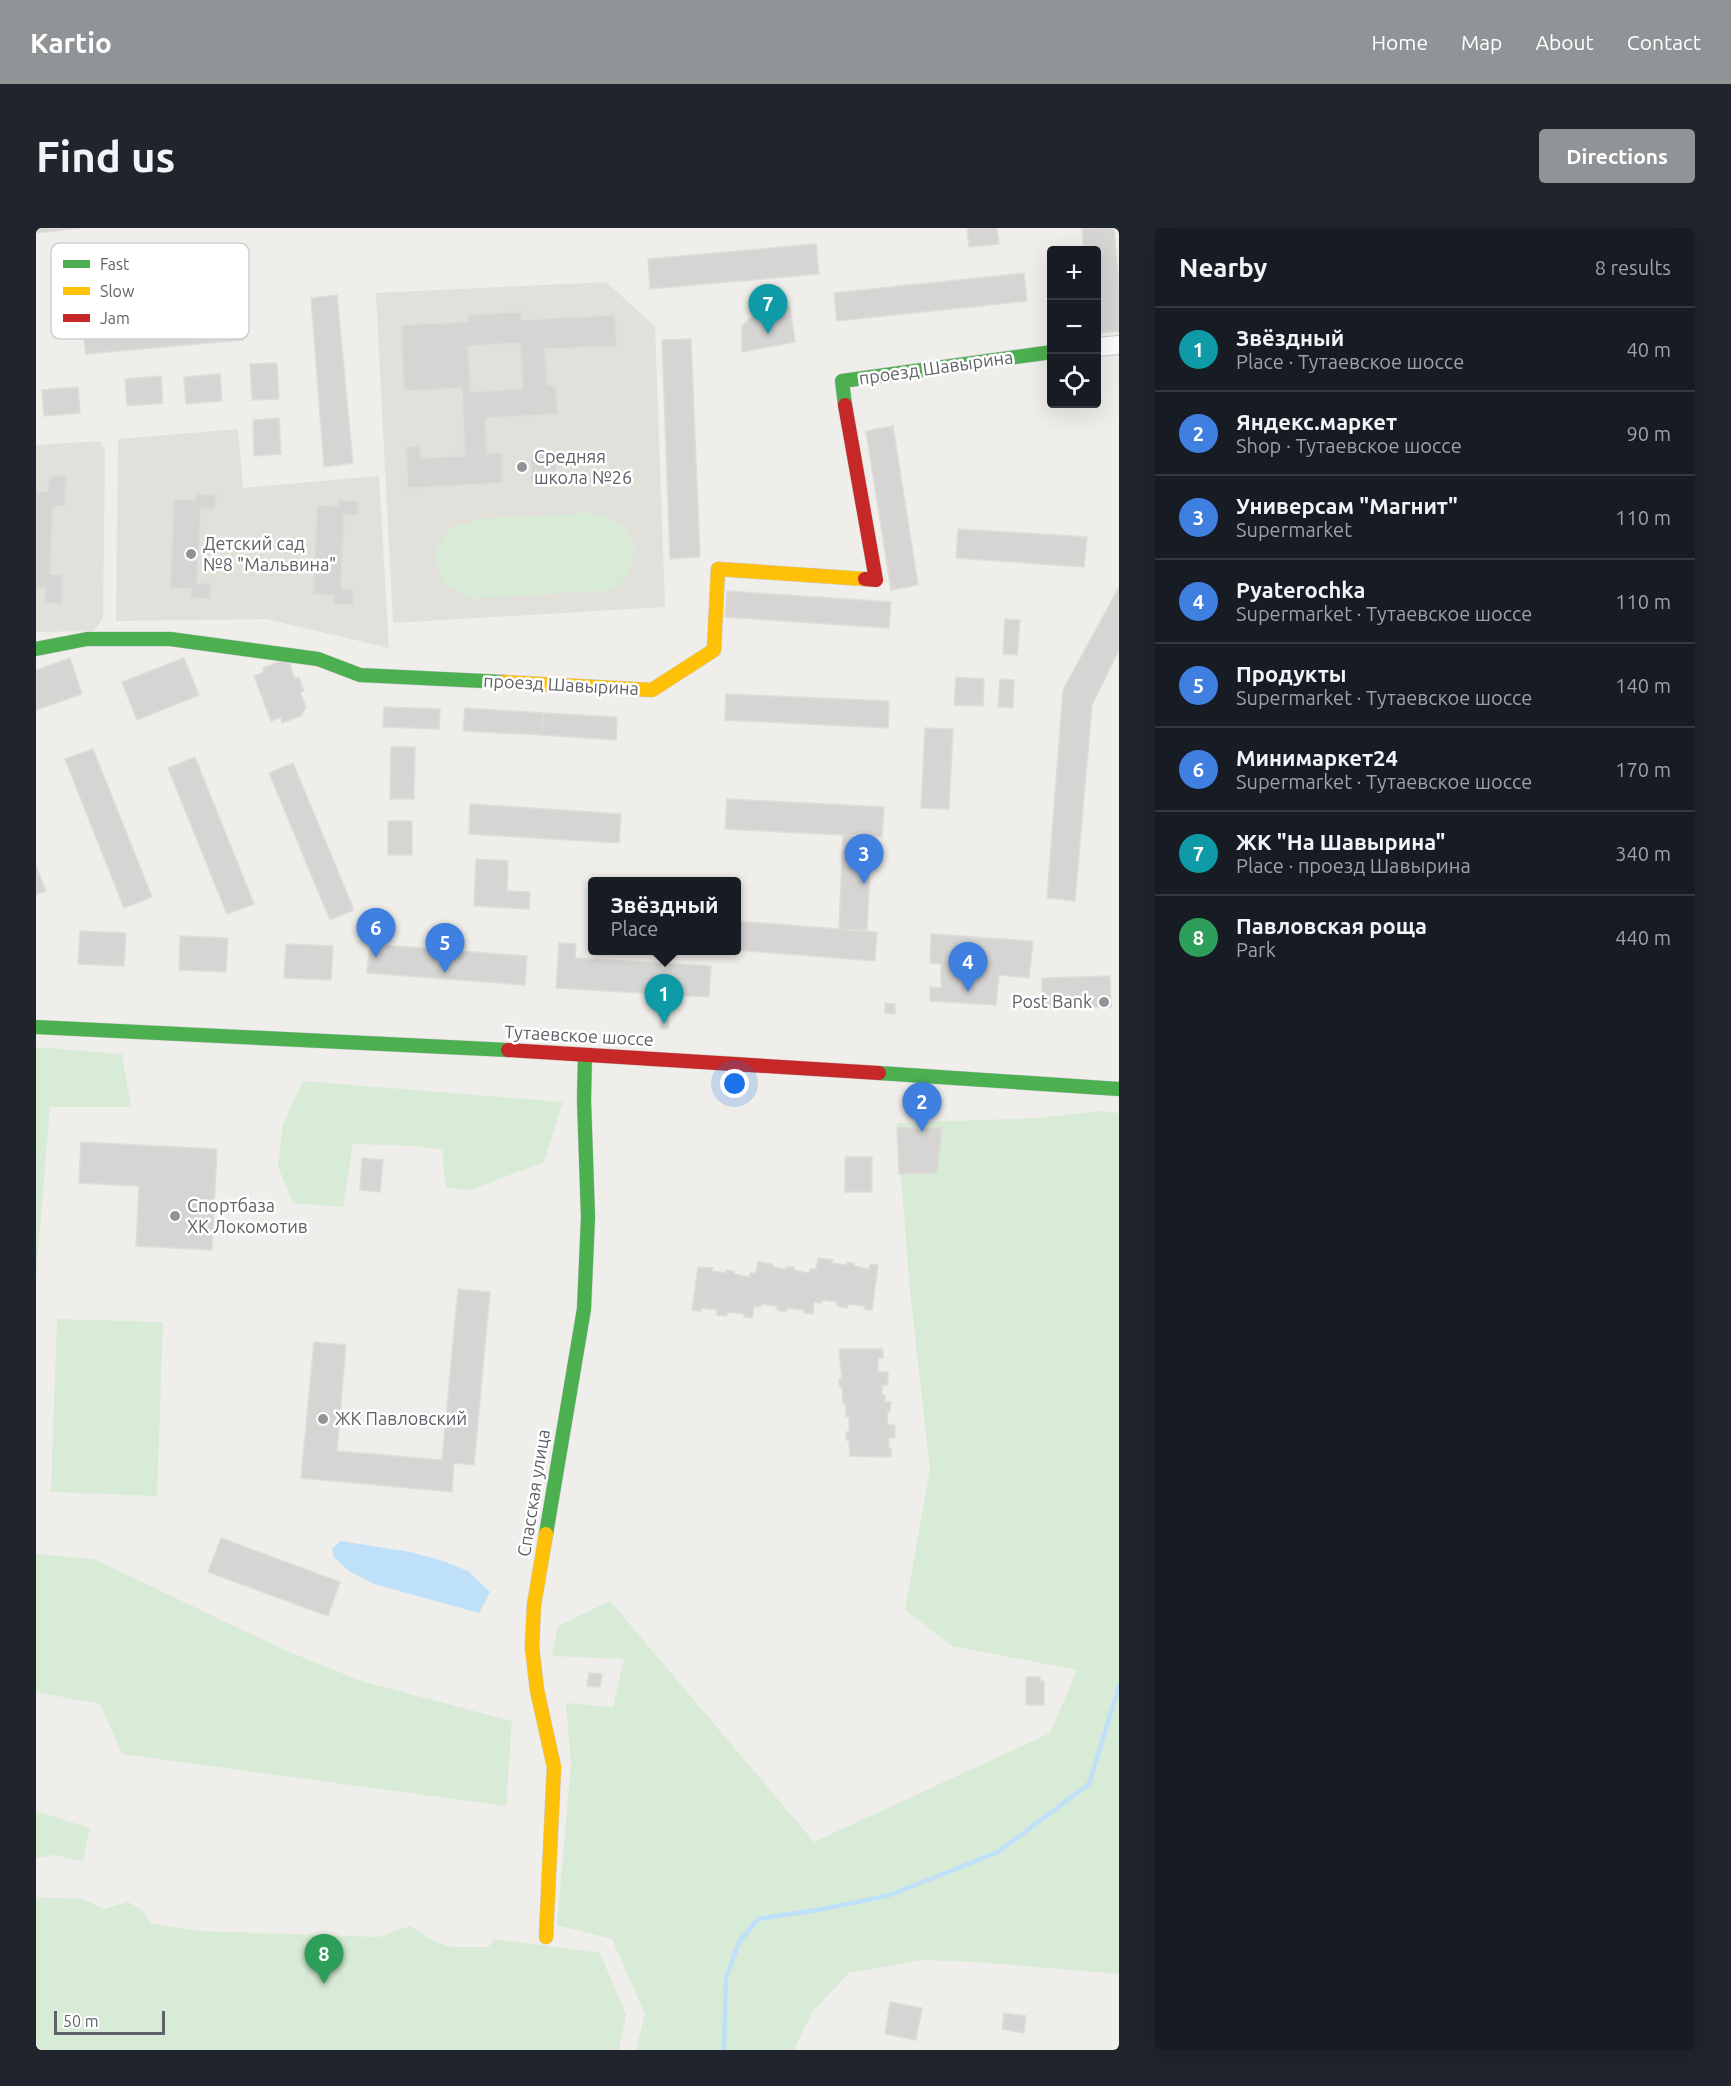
<!DOCTYPE html>
<meta charset="utf-8">
<style>
body{margin:0;font-family:Ubuntu,sans-serif;background:#20242c;color:#f1f3f6}
.controls{position:absolute;right:18px;top:18px;display:grid;overflow:hidden;border-radius:6px;box-shadow:0 6px 24px #0002}
.controls button{width:54px;height:54px;display:grid;place-items:center;padding:0;border:0;border-bottom:2px solid #363941;background:#171b24;color:#f1f3f6;font:30px sans-serif}
.scale{position:absolute;left:18px;bottom:15px;width:111px;box-sizing:border-box;padding-left:6px;border:3px solid #5f6368;border-top:0;font-size:16px;line-height:21px;white-space:nowrap;color:#5f6368;-webkit-text-stroke:4px #fff;paint-order:stroke}
.you{position:absolute;left:699px;top:856px;width:21px;height:21px;margin:-15px;border:4px solid #fff;border-radius:50%;background:#1a73e8;box-shadow:0 0 0 9px #1a73e833}
.badge{display:grid;place-items:center;width:39px;height:39px;border-radius:50%;background:#919496;color:#fff;font-size:20px;font-weight:700}
.pin{position:absolute;translate:-50% -50px;filter:drop-shadow(0 2px 3px #0008)}
.pin::after{content:'';position:absolute;top:32px;width:21px;height:18px;background:inherit;clip-path:polygon(0 0,100% 0,50% 100%)}
.popup{position:absolute;left:552px;top:649px;width:153px;height:78px;box-sizing:border-box;display:grid;place-content:center;border-radius:6px;background:#171b24;filter:drop-shadow(0 2px 4px #0005);font-size:20px;white-space:nowrap;color:#9ea1a6}
.popup b{font-size:22px;color:#f1f3f6}
.popup::after{content:'';position:absolute;left:50%;top:100%;margin-left:-12px;border:12px solid transparent;border-top-color:#171b24}
.list{margin:0;padding:0;list-style:none}
h2{display:flex;justify-content:space-between;align-items:center;height:78px;margin:0;padding:0 24px;font-size:26px}
h2 small{font-size:20px;font-weight:400;color:#9ea1a6}
.list li{display:grid;grid-template-columns:39px 1fr auto;gap:18px;align-items:center;box-sizing:border-box;height:84px;padding:0 24px;border-top:2px solid #363941}
.list b{display:block;font-size:22px;white-space:nowrap}
.list p{margin:0;font-size:20px;white-space:nowrap;color:#9ea1a6}
.list em{font-size:20px;font-style:normal;color:#9ea1a6}
.icon{flex:none;width:33px;height:33px;fill:none;stroke:currentColor;stroke-width:2;stroke-linecap:round;stroke-linejoin:round}
.map{position:relative;flex:none;width:1083px;height:1822px;overflow:hidden;border-radius:6px}
header{display:flex;align-items:center;gap:36px;box-sizing:border-box;height:84px;padding:0 30px;background:#919496;color:#fff}
header strong{font-size:28px}
nav{display:flex;gap:33px;margin-inline-start:auto;font-size:21px}
.intro{display:flex;align-items:center;justify-content:space-between;box-sizing:border-box;height:144px;padding:0 36px}
h1{margin:0;font-size:42px}
.button{padding:15px 27px;border-radius:6px;background:#919496;color:#fff;font-size:21px;font-weight:700}
main{display:flex;gap:36px;padding:0 36px}
aside{flex:1;background:#171b24;border-radius:6px;box-shadow:0 6px 24px #0002}
.map>svg:first-child{display:block}
.education{fill:#e2e0da}
.green{fill:#d8ebd6}
.water{fill:#bfe0f9}
.lines{fill:none;stroke-linecap:round;stroke-linejoin:round}
.stream{stroke:#bfe0f9;stroke-width:4.5}
.building{fill:#d6d5d3;stroke:#deddd9;stroke-width:1.5;fill-rule:evenodd}
.street-casing{stroke:#cbcccc;stroke-width:20}
.fast-casing{stroke:#cacacb;stroke-width:15}
.slow-casing{stroke:#cacacb;stroke-width:15}
.jam-casing{stroke:#cacacb;stroke-width:15}
.street{stroke:#fdfcfc;stroke-width:18}
.fast{stroke:#4caf50;stroke-width:14}
.slow{stroke:#ffc107;stroke-width:14}
.jam{stroke:#c62828;stroke-width:14}
.poi-dot{fill:#919496;stroke:#fff;stroke-width:2}
.labels{text-anchor:middle;stroke-width:5;stroke-linejoin:round;paint-order:stroke}
.street-label{font-size:18px;fill:#5f6368;stroke:#fff}
.poi-label{font-size:18px;fill:#5f6368;stroke:#fff;text-anchor:start}
.key{fill:#fff;stroke:#cfd0d2;stroke-width:1.5}
.key-label{font-size:16px;fill:#5f6368}
</style>
<header>
<strong>Kartio</strong>
<nav><a>Home</a><a>Map</a><a>About</a><a>Contact</a></nav>
</header>
<div class="intro"><h1>Find us</h1><a class="button">Directions</a></div>
<main>
<div class="map">
<svg width="1083" height="1822" viewBox="0 0 1083 1822">
<rect width="100%" height="100%" fill="#efeeea"/>
<g class="education">
<path d="M570,54l49,44 10,281 -272,16 -17,-330z"/>
<path d="M202,201l5,59 136,-12 10,172 -123,-29 -150,2 2,-182z"/>
<path d="M64,213l5,9 -2,168 -10,13 -57,1v-187z"/>
</g>
<g class="green">
<path d="M554,285c29,5 31,8 45,34l-8,30 -17,13 -140,9 -27,-15 -9,-29 14,-26 31,-10z"/>
<path d="M0,819l86,7 9,53h-81l-14,171z"/>
<path d="M267,853l260,21 -19,60 -73,28 -25,-2 -4,-38 -24,-4 -65,-2 -10,63 -50,-4 -15,-36 5,-43z"/>
<path d="M1064,883l19,2v861l-142,-12 -54,-2 -74,13 -37,39 -18,38h-158l9,-36 -33,-75 -55,-14 14,-161 -5,-61 47,4 11,-48 -72,-3 6,-30 52,-25 204,241 236,-109 27,-63 -125,-24 -47,-36 25,-141 -20,-178 -13,-168 142,-5z"/>
<path d="M21,1091l106,3 -6,174 -106,-4z"/>
<path d="M0,1326l58,5 186,89 84,34 148,39 -6,85 -384,-52 -22,-50 -64,-12z"/>
<path d="M0,1583l54,17 -7,33 -29,-6 -18,3z"/>
<path d="M0,1669l46,2 22,10 24,-7 14,8 10,14 47,7 180,6 31,-11 20,13 20,8h38l7,-8 105,14 26,62 -7,35h-583z"/>
</g>
<path class="water" d="M305,1313l69,11 33,9 25,10 22,21 -11,21 -105,-29 -25,-13 -15,-14 -2,-9z"/>
<g class="lines">
<path class="stream" d="M688,1822l2,-72 13,-36 19,-23 60,-9 72,-15 108,-43 91,-68 30,-98"/>
</g>
<g class="building">
<path d="M0,0h46l-46,5z"/>
<path d="M931,0h30l2,16 -30,3z"/>
<path d="M1046,0h32l5,59v44l-23,2v-83h-12z"/>
<path d="M780,16l3,30 -169,15 -2,-30z"/>
<path d="M988,45l3,28 -190,20 -3,-28z"/>
<path d="M301,67l16,168 -29,4 -13,-169z"/>
<path d="M754,78l5,36 -53,10v-26l14,-13z"/>
<path d="M204,82l3,30 -157,14 -4,-29z"/>
<path d="M485,84l1,8 93,-5 2,31 -72,3 2,36h9l2,29 -73,4 2,36 15,-1 1,30 -95,5 -2,-41 14,-1 1,12 44,-2 -3,-68 -58,3 -3,-66 67,-3v-7zM484,115l3,46 -52,3 -3,-46z"/>
<path d="M655,111l9,218 -30,2 -8,-219z"/>
<path d="M241,135l2,36 -27,1 -2,-36z"/>
<path d="M184,146l2,27 -36,3 -2,-27z"/>
<path d="M125,148l2,27 -36,3 -2,-27z"/>
<path d="M42,159l2,26 -36,3 -2,-26z"/>
<path d="M243,190l2,36 -27,2 -1,-36z"/>
<path d="M857,198l25,159 -27,5 -25,-159z"/>
<path d="M495,226h25l1,28h-26z"/>
<path d="M13,248h17l-1,30h-12l-3,68 13,1 -1,29 -18,-1 1,-15h-9v-97l12,1z"/>
<path d="M160,266l20,1 -1,14h-14l-4,74h14l-1,16 -20,-1 1,-9 -21,-1 4,-89 21,1z"/>
<path d="M303,272l20,1 -1,14h-14l-3,74 13,1 -1,15 -20,-1 1,-9 -21,-1 4,-89 21,1z"/>
<path d="M922,301l129,8 -3,30 -128,-9z"/>
<path d="M1083,359v63l-27,55 -17,196 -28,-3 16,-208z"/>
<path d="M691,363l164,11 -2,26 -164,-11z"/>
<path d="M969,391l15,1 -3,35 -14,-1z"/>
<path d="M34,430l12,36 -46,16v-40z"/>
<path d="M148,430l15,37 -62,25 -15,-38z"/>
<path d="M245,433l9,3 5,15 4,-2 5,14 -4,1 6,15 -5,9 -19,7 -1,-6 -10,4 -17,-45 10,-4 -1,-4z"/>
<path d="M920,449l28,2 -1,27 -29,-1z"/>
<path d="M964,451l14,1 -1,28 -15,-1z"/>
<path d="M690,466l163,7 -1,27 -163,-8z"/>
<path d="M348,479l56,2 -1,20 -56,-2z"/>
<path d="M429,480l78,5 -1,22 -79,-4z"/>
<path d="M507,485l74,4 -1,23 -74,-5z"/>
<path d="M889,500l28,1 -4,80 -28,-1z"/>
<path d="M355,519h24l-1,52h-24z"/>
<path d="M57,521l59,148 -28,11 -59,-149z"/>
<path d="M159,529l59,147 -27,10 -59,-146z"/>
<path d="M257,535l61,147 -24,10 -61,-147z"/>
<path d="M691,571l157,8 -2,30 -157,-8z"/>
<path d="M434,576l151,10 -2,29 -150,-9z"/>
<rect x="352" y="593" width="24" height="34"/>
<path d="M807,607l28,2 -4,94 -28,-1z"/>
<path d="M440,631l32,2 -1,30 23,1 -1,17 -55,-3z"/>
<path d="M0,638l10,25 -10,4z"/>
<path d="M700,693l141,11 -2,29 -139,-11z"/>
<path d="M44,703l46,2 -2,33 -46,-2z"/>
<path d="M895,706l102,7 -4,37 -30,-3 -3,30 -66,-4v-14l11,1v-24l-11,-1z"/>
<path d="M144,708l48,2 -2,34 -47,-2z"/>
<path d="M523,715l17,1 -1,14 136,8 -2,31 -153,-9z"/>
<path d="M250,716l47,2 -2,34 -47,-2z"/>
<path d="M334,716l157,12 -2,29 -158,-12z"/>
<path d="M1074,748l1,31 -69,1v-30z"/>
<path d="M849,775l10,1v10l-10,-1z"/>
<path d="M625,791l8,1 -1,9 -8,-1z"/>
<path d="M861,900h45l-5,45 -38,1z"/>
<path d="M45,914l136,7 -5,101 -76,-4 3,-60 -60,-3z"/>
<rect x="809" y="929" width="27" height="35"/>
<path d="M326,930l21,2 -3,32 -20,-2z"/>
<path d="M782,1030l15,2 -1,3 14,2 1,-3 7,1v3l15,3 1,-5 8,1 -6,45 -8,-1 1,-3 -17,-2 -1,4 -10,-2v-4l-15,-2 -1,3 -7,-1 -1,12 -9,-1v-3l-17,-2v4l-10,-2v-4l-16,-2v3l-7,-1 -2,12 -8,-1v-3l-17,-2v4l-10,-1v-5l-16,-2v3l-9,-1 6,-43 15,1 -1,3 14,2v-3l8,1v3l15,3 1,-4h6l2,-11 15,2 -1,3 14,2 1,-3 7,1v3l15,3 1,-4h6z"/>
<path d="M422,1061l32,3 -16,173 -20,-2 -2,29 -151,-14 13,-136 32,3 -9,106 105,9z"/>
<path d="M803,1121h44v9h-5v14h10v13h-6v10h3v7h6l-1,9h-2l-1,14h8v13h-6v10h2v9l-41,-1 -1,-16h-3v-8h3v-15h-3v-13h-3l-1,-17h-3v-8h3z"/>
<path d="M185,1310l119,44 -12,34 -120,-44z"/>
<path d="M553,1445l13,1 -2,13 -13,-1z"/>
<path d="M990,1449h14v4h4v24h-18z"/>
<path d="M854,1774l32,6 -6,32 -31,-6z"/>
<path d="M968,1785l22,3 -2,17 -22,-4z"/>
</g>
<g class="lines">
<defs>
<path id="street" d="M1060,119l23,-2"/>
<g id="fast">
<path d="M809,177l-3,-24 210,-29"/>
<path d="M0,421l51,-10h83l148,20 42,16 144,7"/>
<path d="M0,799l472,23"/>
<path d="M843,845l240,16"/>
<path d="M510,1306l38,-225 4,-92 -4,-117 1,-45"/>
</g>
<g id="slow">
<path d="M468,454l148,8 62,-40 4,-81 147,10"/>
<path d="M510,1306l-12,71 -2,42 5,43 17,77 -8,170"/>
</g>
<g id="jam">
<path d="M809,177l31,175 -11,-1"/>
<path d="M472,822l371,23"/>
</g>
</defs>
<use href="#street" class="street-casing"/>
<use href="#fast" class="fast-casing"/>
<use href="#slow" class="slow-casing"/>
<use href="#jam" class="jam-casing"/>
<use href="#street" class="street"/>
<use href="#fast" class="fast"/>
<use href="#slow" class="slow"/>
<use href="#jam" class="jam"/>
</g>
<g class="poi-dot">
<circle cx="486" cy="239" r="6"/>
<circle cx="155" cy="326" r="6"/>
<circle cx="1068" cy="774" r="6"/>
<circle cx="139" cy="988" r="6"/>
<circle cx="287" cy="1191" r="6"/>
</g>
<g class="labels">
<g class="street-label">
<text transform="translate(900 140) rotate(-8)" y="6">проезд Шавырина</text>
<text transform="translate(525 457) rotate(3)" y="6">проезд Шавырина</text>
<text transform="translate(543 808) rotate(3)" y="6">Тутаевское шоссе</text>
<text transform="translate(498 1265) rotate(-81)" y="6">Спасская улица</text>
</g>
<g class="poi-label">
<text x="498" y="235">Средняя<tspan x="498" dy="21">школа №26</tspan></text>
<text x="167" y="322">Детский сад<tspan x="167" dy="21">№8 "Мальвина"</tspan></text>
<text x="1056" y="780" text-anchor="end">Post Bank</text>
<text x="151" y="984">Спортбаза<tspan x="151" dy="21">ХК Локомотив</tspan></text>
<text x="299" y="1197">ЖК Павловский</text>
</g>
</g>
<rect x="15" y="15" width="198" height="96" rx="9" class="key"/>
<rect x="27" y="32" width="27" height="8" fill="#4caf50"/>
<rect x="27" y="59" width="27" height="8" fill="#ffc107"/>
<rect x="27" y="86" width="27" height="8" fill="#c62828"/>
<g class="key-label">
<text x="64" y="42">Fast</text>
<text x="64" y="69">Slow</text>
<text x="64" y="96">Jam</text>
</g>
</svg>
<div class="controls">
<button>+</button>
<button>−</button>
<button><svg class="icon" aria-label="locate" viewBox="0 0 24 24"><circle cx="12" cy="12" r="6"/><path d="M12 2v4M12 18v4M2 12h4M18 12h4"/></svg></button>
</div>
<div class="scale">50 m</div>
<div class="you"></div>
<div class="pin badge" style="left:628px;top:796px;background:#0f9aa8">1</div>
<div class="popup"><b>Звёздный</b>Place</div>
<div class="pin badge" style="left:886px;top:904px;background:#3f7fe0">2</div>
<div class="pin badge" style="left:828px;top:656px;background:#3f7fe0">3</div>
<div class="pin badge" style="left:932px;top:764px;background:#3f7fe0">4</div>
<div class="pin badge" style="left:409px;top:745px;background:#3f7fe0">5</div>
<div class="pin badge" style="left:340px;top:730px;background:#3f7fe0">6</div>
<div class="pin badge" style="left:732px;top:106px;background:#0f9aa8">7</div>
<div class="pin badge" style="left:288px;top:1756px;background:#2e9e5b">8</div>
</div>
<aside>
<h2>Nearby<small>8 results</small></h2>
<ul class="list">
<li><span class="badge" style="background:#0f9aa8">1</span><div><b>Звёздный</b><p>Place · Тутаевское шоссе</p></div><em>40 m</em></li>
<li><span class="badge" style="background:#3f7fe0">2</span><div><b>Яндекс.маркет</b><p>Shop · Тутаевское шоссе</p></div><em>90 m</em></li>
<li><span class="badge" style="background:#3f7fe0">3</span><div><b>Универсам &quot;Магнит&quot;</b><p>Supermarket</p></div><em>110 m</em></li>
<li><span class="badge" style="background:#3f7fe0">4</span><div><b>Pyaterochka</b><p>Supermarket · Тутаевское шоссе</p></div><em>110 m</em></li>
<li><span class="badge" style="background:#3f7fe0">5</span><div><b>Продукты</b><p>Supermarket · Тутаевское шоссе</p></div><em>140 m</em></li>
<li><span class="badge" style="background:#3f7fe0">6</span><div><b>Минимаркет24</b><p>Supermarket · Тутаевское шоссе</p></div><em>170 m</em></li>
<li><span class="badge" style="background:#0f9aa8">7</span><div><b>ЖК &quot;На Шавырина&quot;</b><p>Place · проезд Шавырина</p></div><em>340 m</em></li>
<li><span class="badge" style="background:#2e9e5b">8</span><div><b>Павловская роща</b><p>Park</p></div><em>440 m</em></li>
</ul>
</aside>
</main>
